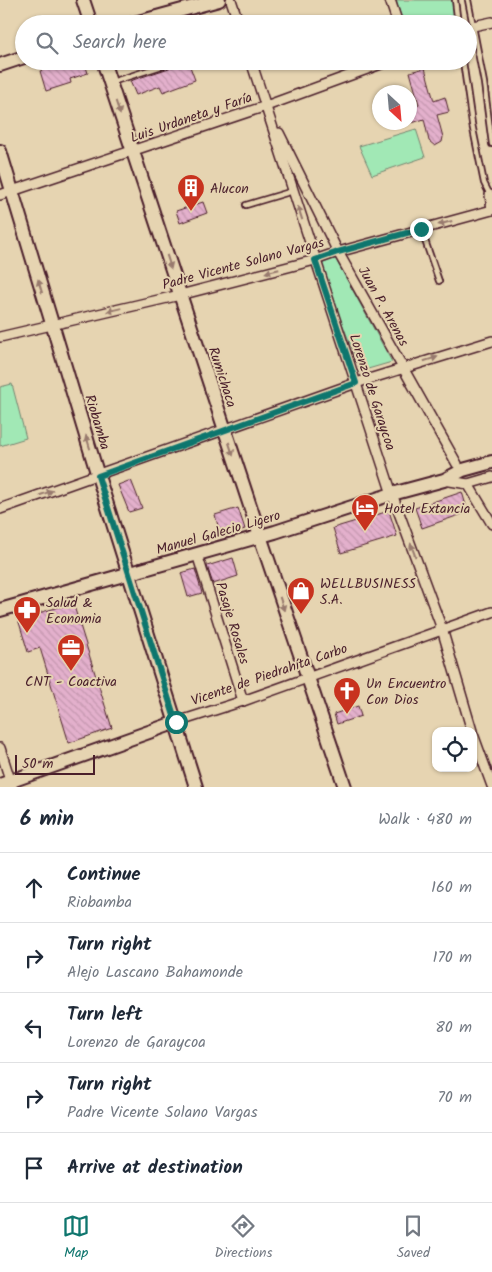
<!DOCTYPE html>
<meta charset="utf-8">
<style>
body{margin:0;font-family:Kalam,sans-serif;background:#f6f6f7;color:#1f2937}
.controls{position:absolute;right:15px;bottom:15px;display:grid;overflow:hidden;border-radius:10px;box-shadow:0 1px 4px #0004}
.controls button{width:45px;height:45px;display:grid;place-items:center;padding:0;border:0;border-bottom:1px solid #e0e1e3;background:#fff;color:#1f2937;font:25px sans-serif}
.compass{position:absolute;left:372px;top:85px;width:45px;height:45px;border-radius:50%;background:#fff;box-shadow:0 1px 4px #0004;rotate:154deg}
.scale{position:absolute;left:15px;bottom:12px;width:80px;box-sizing:border-box;padding-left:5px;border:2px solid #4a1f2b;border-top:0;font-size:14px;line-height:18px;white-space:nowrap;color:#4a1f2b;-webkit-text-stroke:4px #e6d4b1;paint-order:stroke}
.stop{position:absolute;width:15px;height:15px;margin:-11px;border:4px solid #0f766e;border-radius:50%;background:#fff}
.stop.end{background:#0f766e;border-color:#fff;box-shadow:0 1px 5px #0008}
.list{margin:0;padding:0;list-style:none}
h2{display:flex;justify-content:space-between;align-items:center;height:65px;margin:0;padding:0 20px;font-size:21px}
h2 small{font-size:16px;font-weight:400;color:#747a83}
.list li{display:grid;grid-template-columns:32px 1fr auto;gap:15px;align-items:center;box-sizing:border-box;height:70px;padding:0 20px;border-top:1px solid #e0e1e3}
.list b{display:block;font-size:19px;white-space:nowrap}
.list p{margin:0;font-size:16px;white-space:nowrap;color:#747a83}
.list em{font-size:16px;font-style:normal;color:#747a83}
.icon{flex:none;width:28px;height:28px;fill:none;stroke:currentColor;stroke-width:2;stroke-linecap:round;stroke-linejoin:round}
.map{position:relative;flex:none;width:492px;height:787px;overflow:hidden}
.search{position:absolute;background:#fff;box-shadow:0 1px 4px #0004;left:15px;right:15px;top:15px;height:55px;display:flex;align-items:center;gap:12px;box-sizing:border-box;padding:0 18px;border-radius:28px;color:#747a83;font-size:19px}
.sheet{height:415px;background:#fff}
nav{display:flex;justify-content:space-around;align-items:center;box-sizing:border-box;height:70px;border-top:1px solid #e0e1e3;background:#fff;font-size:14px;color:#747a83}
nav a{display:grid;justify-items:center;gap:2px}
nav .on{color:#0f766e}
.map>svg:first-child{display:block}
.park{fill:#a1e8b5;stroke:#768470}
.building{fill:url(#building-back-hatch);stroke:#4a1f2b}
.lines{fill:none;stroke-linecap:round;stroke-linejoin:round}
.lane-casing{stroke:#4a1f2b;stroke-width:8}
.street-casing{stroke:#4a1f2b;stroke-width:12}
.secondary-casing{stroke:#4a1f2b;stroke-width:16}
.lane{stroke:#e6d4b1;stroke-width:4.5}
.street{stroke:#e6d4b1;stroke-width:9}
.secondary{stroke:#e6d4b1;stroke-width:12}
.oneway{fill:#987a6e}
.route{stroke:#0f766e;stroke-width:6}
.labels{text-anchor:middle;stroke-width:4;stroke-linejoin:round;paint-order:stroke}
.street-label{font-size:14px;fill:#4a1f2b;stroke:#e6d4b1}
.poi-label{font-size:14px;fill:#4a1f2b;stroke:#e6d4b1;text-anchor:start}
</style>
<div class="map">
<svg width="492" height="787" viewBox="0 0 492 787">
<defs>
<pattern id="building-back-hatch" width="6" height="6" patternUnits="userSpaceOnUse" patternTransform="scale(1.25)"><rect width="6" height="6" fill="#e3b0cc"/><path d="M-1 5l2 2M0 0l6 6M5-1l2 2" fill="none" stroke="#c497af"/></pattern>
</defs>
<rect width="100%" height="100%" fill="#e6d4b1"/>
<filter id="ink" filterUnits="userSpaceOnUse"><feTurbulence type="fractalNoise" baseFrequency=".02" numOctaves="2"/><feDisplacementMap in="SourceGraphic" scale="10" xChannelSelector="R" yChannelSelector="G"/><feConvolveMatrix kernelMatrix="1 2 1 2 8 2 1 2 1" color-interpolation-filters="sRGB"/></filter>
<g filter="url(#ink)">
<g class="park">
<path d="M396,0h56l4,24h-53z"/>
<path d="M416,129l9,28 -53,18 -13,-29z"/>
<path d="M335,258l57,104 -31,9 -42,-106z"/>
<path d="M12,384l14,54 -26,8v-59z"/>
</g>
<g class="building">
<path d="M70,61h14l4,12 -18,6 1,4 -25,8 -6,-20z"/>
<path d="M181,61h7l7,19 -32,12 -3,-6 -24,9 -6,-14 48,-16z"/>
<path d="M425,68l9,33 11,-4 4,15 -12,3 6,22 -1,5 -7,4 -6,-5 -5,-22 -12,4 -2,-10v-6l9,-3 -9,-32z"/>
<path d="M203,202l4,11 -27,10 -4,-12z"/>
<path d="M131,480l11,28 -13,4 -11,-27z"/>
<path d="M462,492l6,20 -46,16 -7,-20z"/>
<path d="M238,508l7,21 -24,7 -6,-21z"/>
<path d="M389,511l8,25 -56,17 -8,-25z"/>
<path d="M233,558l5,18 -25,8 -6,-18z"/>
<path d="M195,569l7,24 -14,4 -7,-24z"/>
<path d="M73,603l39,125 -43,15 -29,-95 -12,4 -10,-33z"/>
<path d="M358,706l3,10 -24,8 -3,-10z"/>
</g>
<g class="lines">
<defs>
<g id="lane">
<path d="M455,0l3,24"/>
<path d="M468,0l16,83 8,61"/>
<path d="M463,61l9,63 12,59 6,12"/>
<path d="M112,82l65,-21"/>
<path d="M246,205l47,-14"/>
<path d="M421,229l18,52"/>
</g>
<g id="street">
<path d="M231,0l8,24"/>
<path d="M390,0l8,24"/>
<path d="M468,30l5,-4 19,-4"/>
<path d="M251,61l141,433 50,135 30,102"/>
<path d="M279,133l59,119 119,212"/>
<path d="M0,195l266,-89 123,-45"/>
<path d="M490,195l2,15"/>
<path d="M0,337l180,-42 135,-35 23,-8 154,-42"/>
<path d="M444,480l24,4 24,-7"/>
<path d="M468,484l24,40"/>
<path d="M0,509l356,-126 136,-42"/>
<path d="M197,554l46,147"/>
<path d="M177,722l66,-21 249,-89"/>
<path d="M473,734l19,52"/>
<path d="M0,748l12,38"/>
</g>
<g id="secondary">
<path d="M83,0l8,24"/>
<path d="M131,24l88,-24"/>
<path d="M103,61l157,475 85,251"/>
<path d="M0,65l24,-8"/>
<path d="M0,151l98,325 98,311"/>
<path d="M0,610l275,-78 117,-38 52,-14 19,-10 29,-8"/>
<path d="M0,785l177,-63"/>
</g>
</defs>
<use href="#lane" class="lane-casing"/>
<use href="#street" class="street-casing"/>
<use href="#secondary" class="secondary-casing"/>
<use href="#lane" class="lane"/>
<use href="#street" class="street"/>
<use href="#secondary" class="secondary"/>
</g>
<defs><path id="oneway-solid" d="M-6-.8H1V-3.2L6.5 0L1 3.2V.8H-6Z" transform="scale(1.25)"/></defs>
<g class="oneway">
<use href="#oneway-solid" transform="translate(118 108) rotate(72)"/>
<use href="#oneway-solid" transform="translate(300 213) rotate(-108)"/>
<use href="#oneway-solid" transform="translate(445 223) rotate(165)"/>
<use href="#oneway-solid" transform="translate(169 262) rotate(72)"/>
<use href="#oneway-solid" transform="translate(272 271) rotate(166)"/>
<use href="#oneway-solid" transform="translate(40 286) rotate(-107)"/>
<use href="#oneway-solid" transform="translate(114 310) rotate(167)"/>
<use href="#oneway-solid" transform="translate(431 359) rotate(-17)"/>
<use href="#oneway-solid" transform="translate(88 442) rotate(-107)"/>
<use href="#oneway-solid" transform="translate(231 449) rotate(72)"/>
<use href="#oneway-solid" transform="translate(46 493) rotate(-19)"/>
<use href="#oneway-solid" transform="translate(413 550) rotate(-110)"/>
<use href="#oneway-solid" transform="translate(282 604) rotate(72)"/>
</g>
</g>
<g class="lines" filter="url(#ink)">
<path class="route" d="M176,722l-78,-246 258,-93 -41,-123 23,-8 83,-23"/>
</g>
<defs>
<symbol id="building-pin" viewBox="-11 -11 22 30"><path d="M0 17L-7.5 6A9.5 9.5 0 1 1 7.5 6Z" fill="#c8321e" stroke="#e6d4b1"/><path d="M-4-6H4V6H1V3H-1V6H-4ZM-2.5-4.3h1.7v1.8h-1.7ZM.8-4.3h1.7v1.8H.8ZM-2.5-1h1.7V.8h-1.7ZM.8-1h1.7V.8H.8Z" fill="#fff"/></symbol>
<symbol id="hotel-pin" viewBox="-11 -11 22 30"><path d="M0 17L-7.5 6A9.5 9.5 0 1 1 7.5 6Z" fill="#c8321e" stroke="#e6d4b1"/><path d="M-6-4.5h1.5V1H6V5H4.5V3h-9V5H-6ZM-4 0a1.8 1.8 0 1 1 3.6 0ZM.5 0V-2.5h3Q6-2.5 6 0Z" fill="#fff"/></symbol>
<symbol id="shop-pin" viewBox="-11 -11 22 30"><path d="M0 17L-7.5 6A9.5 9.5 0 1 1 7.5 6Z" fill="#c8321e" stroke="#e6d4b1"/><path d="M-5-2.5h2.3a2.7 3.5 0 0 1 5.4 0H5L5.5 6h-11ZM-1.5-2.5h3a1.5 2.3 0 0 0-3 0Z" fill="#fff"/></symbol>
<symbol id="pharmacy-pin" viewBox="-11 -11 22 30"><path d="M0 17L-7.5 6A9.5 9.5 0 1 1 7.5 6Z" fill="#c8321e" stroke="#e6d4b1"/><path d="M-2-6h4v4h4v4h-4v4h-4v-4h-4v-4h4Z" fill="#fff"/></symbol>
<symbol id="office-pin" viewBox="-11 -11 22 30"><path d="M0 17L-7.5 6A9.5 9.5 0 1 1 7.5 6Z" fill="#c8321e" stroke="#e6d4b1"/><path d="M-6-3h4V-5.5h4V-3h4V5H-6ZM-1-4.5V-3h2v-1.5ZM-6 0V1H6V0Z" fill="#fff"/></symbol>
<symbol id="church-pin" viewBox="-11 -11 22 30"><path d="M0 17L-7.5 6A9.5 9.5 0 1 1 7.5 6Z" fill="#c8321e" stroke="#e6d4b1"/><path d="M-1.2-6h2.4v3.5h3.3v2.4h-3.3V6h-2.4V-.1h-3.3v-2.4h3.3Z" fill="#fff"/></symbol>
</defs>
<g fill-rule="evenodd">
<use href="#building-pin" x="175" y="172" width="32" height="43"/>
<use href="#hotel-pin" x="349" y="492" width="32" height="43"/>
<use href="#shop-pin" x="285" y="575" width="32" height="43"/>
<use href="#pharmacy-pin" x="11" y="594" width="32" height="43"/>
<use href="#office-pin" x="55" y="632" width="32" height="43"/>
<use href="#church-pin" x="331" y="675" width="32" height="43"/>
</g>
<g class="labels">
<g class="street-label">
<text transform="translate(191 117) rotate(-19)" y="5">Luis Urdaneta y Faría</text>
<text transform="translate(243 263) rotate(-15)" y="5">Padre Vicente Solano Vargas</text>
<text transform="translate(384 306) rotate(61)" y="5">Juan P. Arenas</text>
<text transform="translate(223 377) rotate(72)" y="5">Rumichaca</text>
<text transform="translate(373 392) rotate(72)" y="5">Lorenzo de Garaycoa</text>
<text transform="translate(98 422) rotate(73)" y="5">Riobamba</text>
<text transform="translate(218 532) rotate(-16)" y="5">Manuel Galecio Ligero</text>
<text transform="translate(233 623) rotate(73)" y="5">Pasaje Rosales</text>
<text transform="translate(269 674) rotate(-19)" y="5">Vicente de Piedrahíta Carbo</text>
</g>
<g class="poi-label">
<text x="210" y="193">Alucon</text>
<text x="384" y="513">Hotel Extancia</text>
<text x="320" y="588">WELLBUSINESS<tspan x="320" dy="16">S.A.</tspan></text>
<text x="46" y="607">Salud &amp;<tspan x="46" dy="16">Economia</tspan></text>
<text x="71" y="686" text-anchor="middle">CNT - Coactiva</text>
<text x="366" y="688">Un Encuentro<tspan x="366" dy="16">Con Dios</tspan></text>
</g>
</g>
</svg>
<div class="controls">
<button><svg class="icon" aria-label="locate" viewBox="0 0 24 24"><circle cx="12" cy="12" r="6"/><path d="M12 2v4M12 18v4M2 12h4M18 12h4"/></svg></button>
</div>
<svg class="compass" viewBox="-18 -18 36 36"><path d="M0-13l5 13h-10z" fill="#e53935"/><path d="M0 13l5-13h-10z" fill="#747a83"/></svg>
<div class="scale">50 m</div>
<div class="stop" style="left:176px;top:722px"></div>
<div class="stop end" style="left:421px;top:229px"></div>
<div class="search"><svg class="icon" aria-label="search" viewBox="0 0 24 24"><circle cx="10" cy="10" r="6"/><path d="M15 15l6 6"/></svg>Search here</div>
</div>
<section class="sheet">
<h2>6 min<small>Walk · 480 m</small></h2>
<ul class="list">
<li><svg class="icon" aria-label="ahead" viewBox="0 0 24 24"><path d="M12 20V5M6 11l6-6 6 6"/></svg><div><b>Continue</b><p>Riobamba</p></div><em>160 m</em></li>
<li><svg class="icon" aria-label="right" viewBox="0 0 24 24"><path d="M7 20v-9h11M14 6l5 5-5 5"/></svg><div><b>Turn right</b><p>Alejo Lascano Bahamonde</p></div><em>170 m</em></li>
<li><svg class="icon" aria-label="left" viewBox="0 0 24 24"><path d="M17 20v-9H6M10 6l-5 5 5 5"/></svg><div><b>Turn left</b><p>Lorenzo de Garaycoa</p></div><em>80 m</em></li>
<li><svg class="icon" aria-label="right" viewBox="0 0 24 24"><path d="M7 20v-9h11M14 6l5 5-5 5"/></svg><div><b>Turn right</b><p>Padre Vicente Solano Vargas</p></div><em>70 m</em></li>
<li><svg class="icon" aria-label="arrive" viewBox="0 0 24 24"><path d="M6 21V4h12l-3 4 3 4H6"/></svg><div><b>Arrive at destination</b></div></li>
</ul>
</section>
<nav>
<a class="on"><svg class="icon" aria-label="map" viewBox="0 0 24 24"><path d="M3 6l6-2 6 2 6-2v14l-6 2-6-2-6 2zM9 4v14M15 6v14"/></svg>Map</a>
<a><svg class="icon" aria-label="directions" viewBox="0 0 24 24"><path d="M12 3l9 9-9 9-9-9zM9 14v-3h6M13 9l2 2-2 2"/></svg>Directions</a>
<a><svg class="icon" aria-label="saved" viewBox="0 0 24 24"><path d="M7 4h10v16l-5-4-5 4z"/></svg>Saved</a>
</nav>
